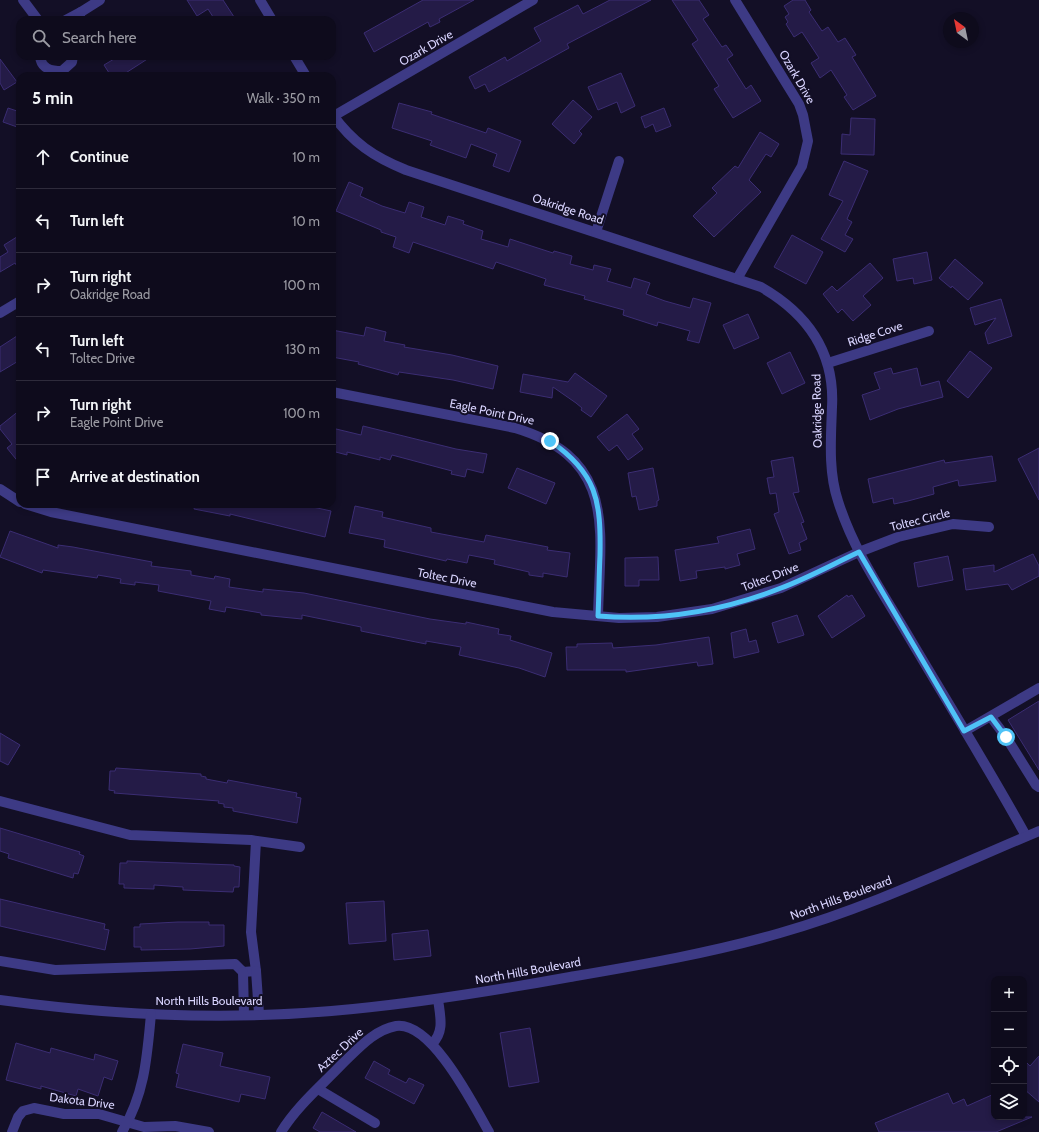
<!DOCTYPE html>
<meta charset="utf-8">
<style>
body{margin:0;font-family:Cabin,sans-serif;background:#171425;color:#f1f3f6}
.controls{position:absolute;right:12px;bottom:12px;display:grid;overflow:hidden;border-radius:8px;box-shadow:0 2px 6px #0003}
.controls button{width:36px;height:36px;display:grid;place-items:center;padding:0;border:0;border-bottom:1px solid #2e2b3b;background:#0e0b1c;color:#f1f3f6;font:20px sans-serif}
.compass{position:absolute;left:943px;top:12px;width:36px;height:36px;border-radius:50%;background:#0e0b1c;box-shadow:0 2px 6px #0003;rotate:327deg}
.stop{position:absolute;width:12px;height:12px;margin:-9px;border:3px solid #4fc3f7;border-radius:50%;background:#fff}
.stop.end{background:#4fc3f7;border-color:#fff;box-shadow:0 1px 4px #0008}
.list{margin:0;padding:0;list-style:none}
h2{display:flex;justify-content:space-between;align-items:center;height:52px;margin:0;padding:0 16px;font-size:17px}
h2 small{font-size:13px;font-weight:400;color:#9b9ba3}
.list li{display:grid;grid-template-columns:26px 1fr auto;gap:12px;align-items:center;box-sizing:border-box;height:64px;padding:0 16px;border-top:1px solid #2e2b3b}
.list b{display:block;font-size:15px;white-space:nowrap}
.list p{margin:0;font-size:13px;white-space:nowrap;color:#9b9ba3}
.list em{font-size:13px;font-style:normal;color:#9b9ba3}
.icon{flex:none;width:22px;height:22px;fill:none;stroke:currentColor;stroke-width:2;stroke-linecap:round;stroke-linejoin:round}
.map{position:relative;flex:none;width:1039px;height:1132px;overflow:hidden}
.search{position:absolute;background:#0e0b1c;box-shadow:0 2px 6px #0003;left:16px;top:16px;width:320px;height:44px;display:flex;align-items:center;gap:10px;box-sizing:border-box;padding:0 14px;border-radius:12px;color:#9b9ba3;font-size:15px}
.panel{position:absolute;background:#0e0b1c;box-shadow:0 2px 6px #0003;left:16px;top:72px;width:320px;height:436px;border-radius:12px}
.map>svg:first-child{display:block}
.building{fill:#241b47;stroke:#3b2d73}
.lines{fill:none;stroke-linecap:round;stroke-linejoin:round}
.minor{stroke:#3d3a85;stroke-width:10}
.route{stroke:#4fc3f7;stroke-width:5}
.labels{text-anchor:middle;stroke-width:4;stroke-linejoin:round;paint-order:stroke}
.street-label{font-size:12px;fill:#d9d4ff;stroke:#130f26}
</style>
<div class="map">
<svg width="1039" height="1132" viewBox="0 0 1039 1132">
<rect width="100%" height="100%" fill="#130f26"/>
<g class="building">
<path d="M187,0h36l13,20h-21l-7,-11 -11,7z"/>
<path d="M423,0h51l-35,19 1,3 -10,5 -2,-5 -54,30 -10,-19z"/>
<path d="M610,0h41l-84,44 2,4 -80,44 -4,-8 -10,5 -6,-12 36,-20 2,4 34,-20 -7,-13 44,-23 5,9z"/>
<path d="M672,0h27l10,15 -6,4 19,28 4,-2 7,10 -6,4 19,30 5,-4 10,16 -28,17 -19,-29 5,-3 -27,-42 6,-4z"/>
<path d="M793,0h12l6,10 -2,2 13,19 6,-4 10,15 7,-4 11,17 -4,2 24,39 -23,14 -9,-13 3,-2 -16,-25 -11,8 -9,-15 8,-5 -17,-26 -8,5 -8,-13 2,-2 -3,-5 4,-3 -5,-8z"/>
<path d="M119,56h33l-31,20h-10l-7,-11z"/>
<path d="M0,59l17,23 -13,8 -4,-7z"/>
<path d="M621,73l14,33 -14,7 -4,-11 -19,8 -10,-23z"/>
<path d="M573,100l19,17 -13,14 3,3 -8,10 -22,-20z"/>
<path d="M399,103l33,9 -1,2 55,19 2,-5 33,13 -12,31 -16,-6 4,-12 -26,-10 -5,14 -36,-13 2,-4 -40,-13z"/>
<path d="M8,108l12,4v16l-17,-6z"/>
<path d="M664,108l7,18 -15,6 -3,-8 -8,4 -4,-11z"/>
<path d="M851,118l24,1 -1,36 -33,-1 1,-20 8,1z"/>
<path d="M760,132l19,12 -8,13 -5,-3 -17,26 12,12 -47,45 -21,-21 24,-23 -5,-5 23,-22 3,2z"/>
<path d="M844,161l24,10 -21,48 5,3 -7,13 8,4 -8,13 -24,-13 22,-38 -14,-6z"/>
<path d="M349,182l14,6 -3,8 22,10 23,7 4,-11 15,5 -3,10 24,8 3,-9 16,5 -1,3 20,7 -2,8 27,8 2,-8 43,14 1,-2 18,5 -2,8 23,6 1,-5 17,4 -4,12 24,7 3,-10 16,5 -4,11 19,7 25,7 3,-10 18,5 -12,40 -12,-3 3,-9 -32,-9 -1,4 -34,-11 1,-5 -40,-11 1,-3 -41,-11 2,-6 -50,-17 -3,7 -80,-27 -4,11 -16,-6 3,-10 -15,-5v-2l-45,-19z"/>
<path d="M20,235v36l-5,-8 -15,9v-15l8,-5 -4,-7z"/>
<path d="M792,235l31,17 -17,32 -32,-17z"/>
<path d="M927,252l5,28 -18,4 -1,-6 -16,3 -4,-22z"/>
<path d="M955,259l28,24 -15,17 -16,-14 -1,2 -12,-10z"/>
<path d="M870,263l13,15 -20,18 8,9 -18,16 -11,-12 -4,4 -15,-19 9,-8 5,5z"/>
<path d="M1001,299l11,37 -24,8 -3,-11 11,-15 -21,7 -5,-17z"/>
<path d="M748,314l11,24 -25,11 -11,-24z"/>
<path d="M366,327l20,5 -2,9 21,4 -1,2 48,8 46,11 -5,23 -40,-9 -54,-8 -1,3 -40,-11 1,-2 -27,-5v-27l32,6z"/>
<path d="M20,334v26l-20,12v-25z"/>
<path d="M970,351l22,17 -24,30 -21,-17z"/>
<path d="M790,352l15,31 -23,11 -15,-31z"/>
<path d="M891,368l2,6 24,-6 4,18 18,-5 4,16 -45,12 -28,11 -8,-25 18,-6 -6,-16z"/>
<path d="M575,373l32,23 -16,21 -10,-7 1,-2 -6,-5 -23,-16 -1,11 -32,-6 3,-18 45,8z"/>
<path d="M20,410v54l-13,-16 5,-4 -12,-15v-3z"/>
<path d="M627,414l12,15 -7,5 11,15 -15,11 -11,-15 -8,6 -12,-14z"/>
<path d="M363,426l93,23 31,5 -4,19 -16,-4 -2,8 -14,-3 1,-3 -60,-16 -2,5 -10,-3v3l-33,-8v3l-15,-4v-23l29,7z"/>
<path d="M1039,448v52l-21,-41z"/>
<path d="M992,456l4,25 -37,5 -1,-6 -25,7 1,7 -26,7 -14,3 -1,-6 -20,5 -5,-24 76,-19 1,3z"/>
<path d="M793,457l6,35 -6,1 11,29 -3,1 6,16 -8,4 2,7 -12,4 -15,-40 5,-2 -3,-19 -6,1 -3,-16 7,-1 -3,-16z"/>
<path d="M517,468l38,15 -9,21 -38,-16z"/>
<path d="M653,468l6,32 -2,1v5l-18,4 -3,-14 -4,1 -4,-24z"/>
<path d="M195,504h104l32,7 -6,26 -95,-23v2l-36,-7z"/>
<path d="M355,506l28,6 -1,5 49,11v4l53,10 2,-7 62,12 -1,3 23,3 -3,24 -24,-4v4l-14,-2v-3l-35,-8 1,-4 -26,-5 -2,8 -20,-4 -1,2 -62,-14 1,-7 -36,-7z"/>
<path d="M750,529l5,20 -18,5 3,11 -15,4v-2l-29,4 1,7 -17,3 -5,-31 44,-7 -2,-6z"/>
<path d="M10,531l48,17v-3l15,2 79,15 -1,4 40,5v4l23,4 1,-3 15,3 -1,8 34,5v-3l41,4 126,26 36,5v-2l33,7 -1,5 13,2 -1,4 42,13 -7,24 -26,-9 -60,-13 2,-8 -35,-6v3l-65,-13v-4l-59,-12v4l-41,-4v-2l-35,-6 -1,5 -16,-3 2,-8 -53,-10 1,-6 -24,-3v3l-15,-2 1,-4 -23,-4 -1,3 -54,-8 -1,3 -42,-16z"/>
<path d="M1033,554l6,12v10l-27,14 -4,-6 -42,6 -3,-21 31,-4v7z"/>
<path d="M948,556l5,24 -35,7 -4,-24z"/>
<path d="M658,557l1,23h-20v6h-14v-28z"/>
<path d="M847,595l1,2 4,-2 13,21 -33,22 -14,-22z"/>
<path d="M797,615l7,20 -26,8 -6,-20z"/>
<path d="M746,629l3,13 7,-2 3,12 -25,6 -3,-25z"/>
<path d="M709,637l4,27 -15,2 -1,-4 -71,10v-2h-59l-1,-23h11v-3l35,-1 1,5 43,-3z"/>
<path d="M1039,701v69l-31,-50z"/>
<path d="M0,733l20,12 -12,20 -8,-4z"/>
<path d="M116,768l85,6v2l5,1v2l21,4 1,-3 69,13 -1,4 5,1 -4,25 -64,-12v-3l-9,-1v-3l-6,-1 1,-2 -105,-8 1,-2 -6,-1 1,-19h5z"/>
<path d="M0,828l80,24 -1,2 5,2 -6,18 -4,-1 -1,5 -65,-20 1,-4 -9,-3z"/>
<path d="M127,861l107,4v1l6,1 -1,20h-5l-1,5 -50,-2v-3l-29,-2v4l-30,-1v-4h-5l1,-21h7z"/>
<path d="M0,899l105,25 -1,5 5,1 -4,20 -105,-24z"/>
<path d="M384,901l2,40 -37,3 -3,-41z"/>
<path d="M178,922h31v3h15v21l-34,3 -49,1v-3h-7v-20h6v-3z"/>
<path d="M428,930l3,26 -37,4 -2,-26z"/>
<path d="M530,1028l9,54 -30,5 -9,-54z"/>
<path d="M16,1043l34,10 1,-5 43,12 1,-6 23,7 -6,19 -8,-3 -6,19 -20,-7 -2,7 -35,-10v3l-35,-9z"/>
<path d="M183,1044l40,9 -3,13 50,11 -5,22 -24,-5 -2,8 -63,-15 3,-13 -3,-1z"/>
<path d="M1039,1056v46l-15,-13v-29l6,6z"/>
<path d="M374,1061l16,9 -2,4 18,9 3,-5 15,7 -10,19 -49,-26z"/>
<path d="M948,1093l5,11 11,-5 3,7 27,-12v23h38l-36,15h-117l-4,-9z"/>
<path d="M322,1112l34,20h-36l-7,-4z"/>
</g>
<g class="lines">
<g class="minor">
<path d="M23,0l15,20"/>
<path d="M260,0l12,20"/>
<path d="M735,0l64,104 4,11 5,26 -6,25 -65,113"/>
<path d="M66,20l15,-8"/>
<path d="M78,20l3,-8 19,-12"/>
<path d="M40,56c1,13 11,15 22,15l10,-9 1,-6"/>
<path d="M294,56l12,20"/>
<path d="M332,114c21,29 42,43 74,56l355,117c47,27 74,65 71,120 -1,31 -4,64 6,94 15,48 43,89 68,131 40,68 82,135 120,204"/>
<path d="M332,117l201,-117"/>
<path d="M596,232l23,-71"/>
<path d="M0,313l20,-12"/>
<path d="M828,363l101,-32"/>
<path d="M332,392l183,36c103,31 85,102 83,188"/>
<path d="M0,489l20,13"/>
<path d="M25,504l26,8 502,100 66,6 38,-1 55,-8 69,-21 78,-36 39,-15 55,-13 36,3"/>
<path d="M991,717l15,20 30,48 3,2"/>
<path d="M965,731l74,-43"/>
<path d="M0,801l130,34 121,5 49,7"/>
<path d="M0,961l55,9 180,-6 8,8 13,-1 -5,-39 5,-91"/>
<path d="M256,971l3,43"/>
<path d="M243,972l1,43"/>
<path d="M0,1000c116,16 236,21 353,9 73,-7 145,-19 217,-32 70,-12 141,-24 210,-44 89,-25 173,-66 259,-102"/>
<path d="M432,1044c13,-13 8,-28 6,-45"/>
<path d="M318,1089l57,34"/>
<path d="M12,1132l6,-15 5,-6 11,-3 30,6h35l45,13 31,-1 34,6"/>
<path d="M122,1132c23,-39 25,-75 29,-118"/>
<path d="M281,1132c16,-26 40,-46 61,-68 16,-15 32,-34 54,-38 36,-5 78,80 93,106"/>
</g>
</g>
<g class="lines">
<path class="route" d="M550,441c47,32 51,60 50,114 -1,20 -1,41 -2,61 62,5 125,-5 183,-28 27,-10 52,-24 78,-36l105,179 27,-14 15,20"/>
</g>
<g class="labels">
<g class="street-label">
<text transform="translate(426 48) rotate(-30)" y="4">Ozark Drive</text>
<text transform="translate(797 77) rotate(60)" y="4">Ozark Drive</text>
<text transform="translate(568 209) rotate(18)" y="4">Oakridge Road</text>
<text transform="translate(875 334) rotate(-18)" y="4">Ridge Cove</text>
<text transform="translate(817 411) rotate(-91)" y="4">Oakridge Road</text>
<text transform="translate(492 412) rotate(12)" y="4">Eagle Point Drive</text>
<text transform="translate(920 520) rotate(-14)" y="4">Toltec Circle</text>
<text transform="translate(770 577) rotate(-21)" y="4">Toltec Drive</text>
<text transform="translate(447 578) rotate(11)" y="4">Toltec Drive</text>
<text transform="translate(841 898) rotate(-20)" y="4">North Hills Boulevard</text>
<text transform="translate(528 971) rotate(-10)" y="4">North Hills Boulevard</text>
<text x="209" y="1005">North Hills Boulevard</text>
<text transform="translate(340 1050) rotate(-43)" y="4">Aztec Drive</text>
<text transform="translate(82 1101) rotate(7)" y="4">Dakota Drive</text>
</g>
</g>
</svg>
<div class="controls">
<button>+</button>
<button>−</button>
<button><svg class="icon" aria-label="locate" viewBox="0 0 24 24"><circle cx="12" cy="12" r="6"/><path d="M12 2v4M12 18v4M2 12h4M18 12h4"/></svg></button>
<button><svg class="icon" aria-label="layers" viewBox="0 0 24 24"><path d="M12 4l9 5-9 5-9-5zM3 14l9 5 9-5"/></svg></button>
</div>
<svg class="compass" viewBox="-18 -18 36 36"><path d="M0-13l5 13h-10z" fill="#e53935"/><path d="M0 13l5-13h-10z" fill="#9b9ba3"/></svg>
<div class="stop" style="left:1006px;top:737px"></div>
<div class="stop end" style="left:550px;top:441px"></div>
<div class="search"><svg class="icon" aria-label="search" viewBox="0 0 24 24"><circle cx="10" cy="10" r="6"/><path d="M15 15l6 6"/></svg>Search here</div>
<section class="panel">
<h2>5 min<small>Walk · 350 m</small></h2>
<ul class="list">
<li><svg class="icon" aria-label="ahead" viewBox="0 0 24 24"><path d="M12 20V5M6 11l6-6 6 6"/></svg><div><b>Continue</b></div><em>10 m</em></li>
<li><svg class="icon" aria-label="left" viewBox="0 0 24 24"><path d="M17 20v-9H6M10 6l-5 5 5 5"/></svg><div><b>Turn left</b></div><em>10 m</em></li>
<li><svg class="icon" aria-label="right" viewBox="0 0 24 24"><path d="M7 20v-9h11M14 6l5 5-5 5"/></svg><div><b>Turn right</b><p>Oakridge Road</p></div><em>100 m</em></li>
<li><svg class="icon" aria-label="left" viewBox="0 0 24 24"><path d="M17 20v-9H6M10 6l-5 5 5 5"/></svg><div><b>Turn left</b><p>Toltec Drive</p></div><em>130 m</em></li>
<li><svg class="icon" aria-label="right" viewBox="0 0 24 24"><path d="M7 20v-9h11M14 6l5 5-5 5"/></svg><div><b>Turn right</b><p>Eagle Point Drive</p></div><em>100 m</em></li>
<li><svg class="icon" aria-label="arrive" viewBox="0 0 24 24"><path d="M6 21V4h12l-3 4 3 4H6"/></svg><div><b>Arrive at destination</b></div></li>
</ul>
</section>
</div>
